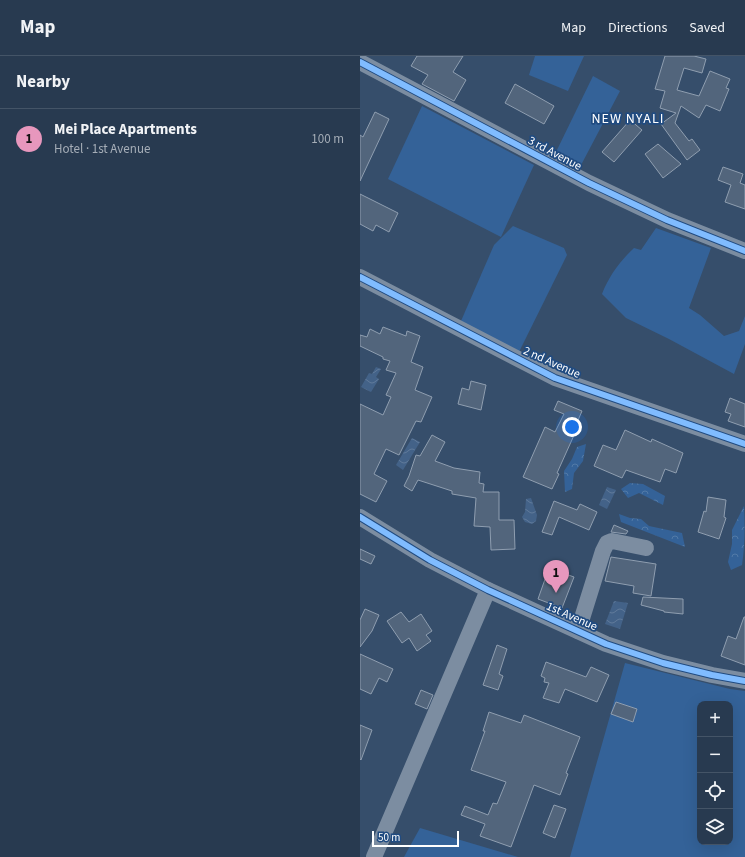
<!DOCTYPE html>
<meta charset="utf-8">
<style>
body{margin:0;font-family:"Source Sans 3",sans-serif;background:#34455a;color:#f1f3f6}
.controls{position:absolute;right:12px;bottom:12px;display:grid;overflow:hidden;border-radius:8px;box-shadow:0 4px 16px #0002}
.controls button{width:36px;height:36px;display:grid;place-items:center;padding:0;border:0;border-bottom:1px solid #445467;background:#283a50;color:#f1f3f6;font:20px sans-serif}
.scale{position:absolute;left:12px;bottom:10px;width:87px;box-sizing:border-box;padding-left:4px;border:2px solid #fff;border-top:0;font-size:11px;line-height:14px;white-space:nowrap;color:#fff;-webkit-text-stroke:3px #204b81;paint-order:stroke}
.you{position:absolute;left:212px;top:371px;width:14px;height:14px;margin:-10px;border:3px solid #fff;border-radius:50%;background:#1a73e8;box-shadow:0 0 0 6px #1a73e833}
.badge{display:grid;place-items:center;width:26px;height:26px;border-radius:50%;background:#e797bd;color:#111;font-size:13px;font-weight:700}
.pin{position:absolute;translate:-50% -33px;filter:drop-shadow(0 1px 2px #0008)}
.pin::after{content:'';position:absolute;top:21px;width:14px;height:12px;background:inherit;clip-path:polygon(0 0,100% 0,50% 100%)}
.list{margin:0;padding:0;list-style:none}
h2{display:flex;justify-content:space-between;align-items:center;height:52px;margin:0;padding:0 16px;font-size:17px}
h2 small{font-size:13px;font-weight:400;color:#a5adb7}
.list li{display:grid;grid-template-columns:26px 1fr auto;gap:12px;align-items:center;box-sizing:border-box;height:60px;padding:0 16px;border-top:1px solid #445467}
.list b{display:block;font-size:15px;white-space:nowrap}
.list p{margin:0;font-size:13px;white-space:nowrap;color:#a5adb7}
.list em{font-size:13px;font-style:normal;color:#a5adb7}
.icon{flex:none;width:22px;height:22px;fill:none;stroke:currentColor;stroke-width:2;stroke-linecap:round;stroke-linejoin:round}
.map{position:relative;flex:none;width:385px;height:801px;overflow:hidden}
header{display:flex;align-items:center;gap:24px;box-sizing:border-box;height:56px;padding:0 20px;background:#283a50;border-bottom:1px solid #445467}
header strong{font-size:19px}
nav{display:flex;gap:22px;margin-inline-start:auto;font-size:14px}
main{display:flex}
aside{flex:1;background:#283a50}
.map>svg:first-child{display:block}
.grass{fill:#346298;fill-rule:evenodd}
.forest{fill:url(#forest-crowns)}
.water{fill:url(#water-waves)}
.building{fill:#52657c;stroke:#8f9eb0}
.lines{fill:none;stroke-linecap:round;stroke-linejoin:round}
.minor{stroke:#7c8da1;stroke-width:16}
.cycleway-casing{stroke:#204b81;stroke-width:8}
.cycleway{stroke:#80bcff;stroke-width:6}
.labels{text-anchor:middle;stroke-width:3.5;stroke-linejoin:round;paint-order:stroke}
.street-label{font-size:12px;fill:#fff;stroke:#204b81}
.quarter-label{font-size:14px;letter-spacing:1px;fill:#fff;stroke:#204b81}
</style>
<header>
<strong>Map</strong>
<nav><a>Map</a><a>Directions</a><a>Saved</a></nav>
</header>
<main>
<aside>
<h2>Nearby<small></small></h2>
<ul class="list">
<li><span class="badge">1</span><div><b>Mei Place Apartments</b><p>Hotel · 1st Avenue</p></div><em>100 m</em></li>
</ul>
</aside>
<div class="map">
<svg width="385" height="801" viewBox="0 0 385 801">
<defs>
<pattern id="forest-crowns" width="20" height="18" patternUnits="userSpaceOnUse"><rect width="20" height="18" fill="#346298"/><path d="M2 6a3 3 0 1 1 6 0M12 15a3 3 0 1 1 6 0" fill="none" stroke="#527aa7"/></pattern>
<pattern id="water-waves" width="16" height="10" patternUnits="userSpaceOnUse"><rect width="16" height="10" fill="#436288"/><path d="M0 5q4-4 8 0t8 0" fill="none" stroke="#5f7a9a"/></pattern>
</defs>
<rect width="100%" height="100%" fill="#364e6b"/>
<g class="grass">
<path d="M175,0h49l-16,35 -39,-16z"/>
<path d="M233,20l27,15 -40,76 -24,-15z"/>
<path d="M62,50l112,59 -33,72 -113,-58z"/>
<path d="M153,170l51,22 3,7 -49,99 -57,-33 33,-76z"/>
<path d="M296,172l55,20 -22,60 11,7 24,21 15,-5 6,-15v28l-11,30 -65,-35 -43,-21 -24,-24c7,-18 18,-33 32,-46l7,2z"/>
<path d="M265,607l105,26 15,2v166h-175zM340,648h30v138h-30z"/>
<path d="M60,772l98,29h-114z"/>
</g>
<g class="forest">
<path d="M226,388l-3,17 -9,12 -2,16 -7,3 -1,-21 8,-12 5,-12z"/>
<path d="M270,427l13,1 22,12 -2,9 -24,-12 -11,5 -7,-9z"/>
<path d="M384,450c1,19 1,40 -2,59l-11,5 -3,-8 4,-18v-14z"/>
<path d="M259,458l11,4 11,1 8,7 33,7 3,14 -64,-25z"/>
</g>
<g class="water">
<path d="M16,311l5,2 -5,8 3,2 -8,13 -10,-5 8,-14 3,1z"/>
<path d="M52,382l8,4 -17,28 -7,-5z"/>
<path d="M247,431l9,3 -9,19 -8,-4z"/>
<path d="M171,442l6,17 -1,6 -4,3 -7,-2 -3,-5 3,-5 1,-13z"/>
<path d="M254,545l14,2 -8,26 -15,-5z"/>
</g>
<g class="building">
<path d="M57,0h46l-10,16 13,8 -12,21 -32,-17 6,-9 -17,-9z"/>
<path d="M305,0h29l12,3 -4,14 -18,-5 -7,22 22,6 11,-25 20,8 -4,9 3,1 -9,22 -14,-6 -7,13 -18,-12 -6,17 14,18 3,-2 8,11 -13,10 -26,-36 15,-11 -16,-5 5,-17 -10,-2z"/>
<path d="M155,28l39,22 -10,18 -39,-21z"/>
<path d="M15,56l14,7 -29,62v-46l3,2z"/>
<path d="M270,64l12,10 -28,32 -12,-10z"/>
<path d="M298,88l23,20 -18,14 -18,-24z"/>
<path d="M363,111l20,7 -3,9 5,2v24l-20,-7 6,-17 -13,-5z"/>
<path d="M0,138l38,19 -9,19 -13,-7 -3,6 -13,-7z"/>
<path d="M23,271l23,9 1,-5 13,5 -9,26 12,5 -8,23 17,7 -11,25 -5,-1 -17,34 -13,-6 -12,25 13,7 -11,21 -16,-8v-90l23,11 8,-18 -5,-2 10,-22 -10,-3 4,-9 -7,-2v-2l-23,-11v-11l7,2 3,-8 10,5z"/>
<path d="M111,325l15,4 -5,25 -23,-6 4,-16 7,2z"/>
<path d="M370,342l15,6v23l-17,-6 3,-7 -6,-2z"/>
<path d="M198,345l24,10 -9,21 2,1 -18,40 2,1 -7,15 -29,-12 22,-50 10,5 9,-18 -10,-4z"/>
<path d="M265,374l26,12 1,-3 31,14 -7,20 -11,-4 -5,13 -34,-12 -4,8 -28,-12 9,-21 13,5z"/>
<path d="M72,379l13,7 -10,19 19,7 26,4 -1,11 5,1 -1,8h16v28h15l1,29 -24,1 -1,-23 -16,-1 2,-28 -24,-4v-3l-34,-11 -6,11 -8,-5 5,-10 7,-21 4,1z"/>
<path d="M348,441l18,3 -2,17 2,1 -7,21 -21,-7 6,-21 2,1z"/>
<path d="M194,445l23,9 3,-6 17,8 -8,18 -30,-13 -7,18 -10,-3z"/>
<path d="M254,469l14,6 -2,3 -15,-2z"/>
<path d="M0,493l15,7 -4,8 -11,-5z"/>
<path d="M251,501l45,7 -5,32 -18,-3 1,-7 -29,-5z"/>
<path d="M189,512l25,9 -12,31 -24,-9z"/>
<path d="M283,541l40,2v15l-19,-2v-1l-23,-6z"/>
<path d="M5,553l14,6 -7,16 -12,16v-27z"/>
<path d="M41,556l8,10 12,-8 11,17 -6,4 5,6 -14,10 -8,-13 -7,5 -15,-22z"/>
<path d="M384,561h1v48l-24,-9 7,-20 8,3z"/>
<path d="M137,589l10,4 -8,25 4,2 -5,14 -15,-5z"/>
<path d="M0,598l33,15 -6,13 -8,-4 -8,16 -11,-5z"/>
<path d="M186,606l40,15 5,-10 18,8 -12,27 -32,-13 -6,14 -16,-5 6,-15 -5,-1 1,-4 -4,-2z"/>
<path d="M61,634l12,5 -6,14 -12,-5z"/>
<path d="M256,646l21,7 -4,13 -22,-8z"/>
<path d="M129,656l32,11 3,-8 56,22 -14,36 2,1 -8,21 -26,-10 -23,62 -31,-11 5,-12 -24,-9 4,-9 23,9 5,-12 4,1 9,-22 -35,-12 14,-39h-2z"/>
<path d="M0,669l12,5 -11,30 -1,-1z"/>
<path d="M194,749l12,4 -11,29 -12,-5z"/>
</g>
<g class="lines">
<g class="minor">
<path d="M0,6l229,121 78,37 78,31"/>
<path d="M0,221l195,101 190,66"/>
<path d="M0,461l70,43 58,30 118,54 57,19 49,12 33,6"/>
<path d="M218,575l25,-80 4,-8 5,-2 34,7"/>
<path d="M14,801l114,-267"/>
</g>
<defs>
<g id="cycleway">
<path d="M0,6l229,121 78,37 78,31"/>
<path d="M0,221l195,101 190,66"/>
<path d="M0,461l70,43 58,30 118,54 57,19 49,12 33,6"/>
</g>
</defs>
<use href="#cycleway" class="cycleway-casing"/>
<use href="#cycleway" class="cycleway"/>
</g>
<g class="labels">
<g class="street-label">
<text transform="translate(195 97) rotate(28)" y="4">3 rd Avenue</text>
<text transform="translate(192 306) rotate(24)" y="4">2 nd Avenue</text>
<text transform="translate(212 560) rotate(24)" y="4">1st Avenue</text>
</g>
<g class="quarter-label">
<text x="268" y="67">NEW NYALI</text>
</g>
</g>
</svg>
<div class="controls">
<button>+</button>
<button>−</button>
<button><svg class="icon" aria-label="locate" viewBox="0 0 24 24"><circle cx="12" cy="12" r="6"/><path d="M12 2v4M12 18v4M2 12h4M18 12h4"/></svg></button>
<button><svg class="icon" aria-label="layers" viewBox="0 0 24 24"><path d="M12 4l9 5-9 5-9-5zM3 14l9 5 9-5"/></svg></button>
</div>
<div class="scale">50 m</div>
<div class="you"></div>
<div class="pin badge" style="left:196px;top:537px">1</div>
</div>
</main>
